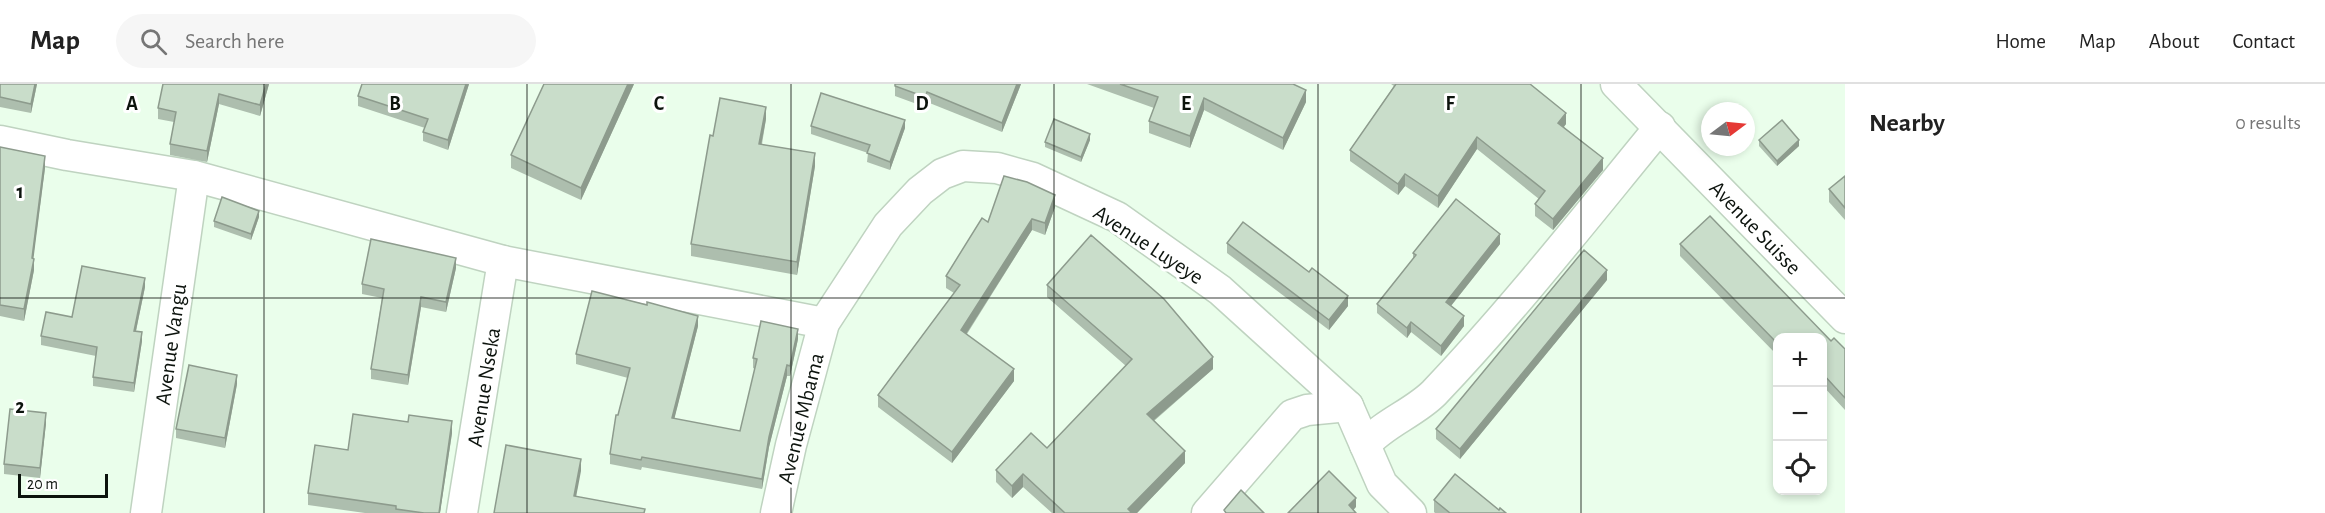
<!DOCTYPE html>
<meta charset="utf-8">
<style>
body{margin:0;font-family:"Alegreya Sans",sans-serif;background:#f6f6f6;color:#222}
.controls{position:absolute;right:18px;bottom:18px;display:grid;overflow:hidden;border-radius:12px;box-shadow:0 3px 9px #0003}
.controls button{width:54px;height:54px;display:grid;place-items:center;padding:0;border:0;border-bottom:2px solid #e0e0e0;background:#fff;color:#222;font:30px sans-serif}
.compass{position:absolute;left:1701px;top:18px;width:54px;height:54px;border-radius:50%;background:#fff;box-shadow:0 3px 9px #0003;rotate:74deg}
.scale{position:absolute;left:18px;bottom:15px;width:90px;box-sizing:border-box;padding-left:6px;border:3px solid #0c130d;border-top:0;font-size:16px;line-height:21px;white-space:nowrap;color:#0c130d;-webkit-text-stroke:4px #fff;paint-order:stroke}
.list{margin:0;padding:0;list-style:none}
h2{display:flex;justify-content:space-between;align-items:center;height:78px;margin:0;padding:0 24px;font-size:26px}
h2 small{font-size:20px;font-weight:400;color:#767676}
.icon{flex:none;width:33px;height:33px;fill:none;stroke:currentColor;stroke-width:2;stroke-linecap:round;stroke-linejoin:round}
.map{position:relative;flex:none;width:1845px;height:429px;overflow:hidden}
header{display:flex;align-items:center;gap:36px;box-sizing:border-box;height:84px;padding:0 30px;background:#fff;border-bottom:2px solid #e0e0e0}
header strong{font-size:28px}
nav{display:flex;gap:33px;margin-inline-start:auto;font-size:21px}
.search{width:420px;height:54px;background:#f6f6f6;display:flex;align-items:center;gap:15px;box-sizing:border-box;padding:0 21px;border-radius:33px;color:#767676;font-size:22px}
main{display:flex}
aside{flex:1;background:#fff}
.map>svg:first-child{display:block}
.lines{fill:none;stroke-linecap:round;stroke-linejoin:round}
.minor-casing{stroke:#bfd3c0;stroke-width:33}
.minor{stroke:#fff;stroke-width:30}
.wall{fill:#adbeae}
.shaded-wall{fill:#8d9b8d}
.building{fill:#c9ddca;stroke:#8d9b8d;stroke-width:1.5}
.grid{fill:none;stroke:#0c130d;stroke-width:1.5;stroke-opacity:0.55}
.labels{text-anchor:middle;stroke-width:6;stroke-linejoin:round;paint-order:stroke}
.street-label{font-size:22px;fill:#0c130d;stroke:#fff}
.grid-label{font-size:20px;text-anchor:middle;font-weight:bold;fill:#0c130d;stroke:#fff;stroke-width:6;stroke-linejoin:round;paint-order:stroke}
</style>
<header>
<strong>Map</strong>
<div class="search"><svg class="icon" aria-label="search" viewBox="0 0 24 24"><circle cx="10" cy="10" r="6"/><path d="M15 15l6 6"/></svg>Search here</div>
<nav><a>Home</a><a>Map</a><a>About</a><a>Contact</a></nav>
</header>
<main>
<div class="map">
<svg width="1845" height="429" viewBox="0 0 1845 429">
<rect width="100%" height="100%" fill="#eafeeb"/>
<g class="lines">
<defs>
<g id="minor">
<path d="M1616,0l229,234"/>
<path d="M0,57l67,14 127,21 309,85 321,62"/>
<path d="M1365,361c19,-22 49,-32 69,-52 80,-84 152,-176 226,-266"/>
<path d="M146,429l48,-337"/>
<path d="M462,429l41,-252"/>
<path d="M776,429l15,-68 33,-122 64,-98 32,-34 22,-17 21,-8 34,2 36,10 84,39 103,73 128,116 34,78 29,29"/>
<path d="M1207,429l85,-98 15,-5 41,-4"/>
</g>
</defs>
<use href="#minor" class="minor-casing"/>
<use href="#minor" class="minor"/>
</g>
<g class="wall">
<path d="M0,0h37l-6,29 -31,-6z"/>
<path d="M163,0h106l-9,32 -41,-12 -12,58 -37,-7v-11l4,-22 -16,-3v-11z"/>
<path d="M362,0h107l-21,66 -25,-9v-9l2,-4 -67,-22v-10z"/>
<path d="M634,0l-53,116 -70,-32v-13z"/>
<path d="M895,0h126l-19,48 -75,-30 -2,5 -30,-11z"/>
<path d="M1087,0h206l13,18 -23,48 -79,-40 -14,38 -41,-15v-12l5,-13z"/>
<path d="M1391,0h139l36,40 -2,3 39,43 -50,60 -18,-14v-12l4,-5 -62,-50 -39,59 -33,-22 -7,9 -48,-34v-11l44,-64z"/>
<path d="M766,35l-4,25 53,22 -18,109 -106,-19v-12l22,-108z"/>
<path d="M811,42l94,2 -15,42 -23,-8 1,-9 -57,-19z"/>
<path d="M1090,56l-9,22 -36,-15v-5z"/>
<path d="M1759,56l40,6 -22,20 -18,-20z"/>
<path d="M0,63l45,21 -12,90 1,12 -10,51 -24,-5z"/>
<path d="M1845,92v44l-16,-18v-13z"/>
<path d="M1055,123l-10,28 -13,-5 -65,104 47,47 -62,82 -74,-56v-12l76,-102 -8,-5v-12l42,-54z"/>
<path d="M259,133l-8,23 -37,-13v-6z"/>
<path d="M1227,159l121,63 -19,24 -102,-77z"/>
<path d="M1500,160l-49,62 13,20 -23,30 -30,-24 -4,6 -30,-25v-9l36,-45v-6z"/>
<path d="M1680,160l165,105v61l-23,-25v-47h-44v18l-98,-100z"/>
<path d="M456,184l-10,44 -25,-5 -13,78 -37,-6v-10l11,-71 -20,-4v-10z"/>
<path d="M1607,196l-147,179 -24,-20v-10z"/>
<path d="M1047,201l166,84 -59,52 31,42 -48,50h-85l-29,-26 -11,11 -16,-16v-12l51,-22 79,-82 -79,-69z"/>
<path d="M145,203l-9,44 6,10 -8,51 -41,-6v-9l3,-21 -55,-11v-9l31,-19z"/>
<path d="M698,242l-24,93 66,12 15,-62 -2,-1v-10l45,-19 -8,37h-3l-18,71 -7,42 -120,-22 -1,3 -31,-6v-10l18,-76 -52,-14v-10z"/>
<path d="M237,300l-12,64 -49,-10v-9z"/>
<path d="M46,339l-6,55 -36,-4v-10z"/>
<path d="M452,349l-12,80h-75l-57,-8v-12l40,-43z"/>
<path d="M1434,416l65,10 7,3h-71l-1,-1z"/>
</g>
<g class="shaded-wall">
<path d="M35,0h2l-6,29v-9z"/>
<path d="M266,0h3l-9,32v-11z"/>
<path d="M466,0h3l-21,66v-10z"/>
<path d="M628,0h6l-53,116v-12z"/>
<path d="M1017,0h4l-19,48v-9z"/>
<path d="M1306,6v12l-23,48v-12z"/>
<path d="M927,8v10l-2,5v-10z"/>
<path d="M219,10v10l-12,58v-11z"/>
<path d="M1204,14v12l-14,38v-12z"/>
<path d="M766,23v12l-7,37v-12z"/>
<path d="M1566,29v11l-8,10v-11z"/>
<path d="M905,36v8l-15,42v-8z"/>
<path d="M1090,50v6l-9,22v-5z"/>
<path d="M1477,53v12l-39,59v-12z"/>
<path d="M1799,56v6l-22,20v-5z"/>
<path d="M815,69v13l-18,109v-13z"/>
<path d="M45,72v12l-13,102v-12z"/>
<path d="M1603,74v12l-50,60v-11z"/>
<path d="M1405,90v12l-7,9v-11z"/>
<path d="M1055,111v12l-10,28v-12z"/>
<path d="M259,127v6l-8,23v-6z"/>
<path d="M1032,135v11l-71,112v-12z"/>
<path d="M1500,150v10l-54,68v-10z"/>
<path d="M456,174v10l-10,44v-10z"/>
<path d="M34,175v11l-10,51v-12z"/>
<path d="M1607,186v10l-147,179v-10z"/>
<path d="M145,194v9l-11,53v-9z"/>
<path d="M1348,212v10l-19,24v-10z"/>
<path d="M421,213v10l-13,78v-10z"/>
<path d="M698,232v10l-26,102v-10z"/>
<path d="M1464,232v10l-23,30v-10z"/>
<path d="M1411,238v10l-4,6v-10z"/>
<path d="M798,245v10l-8,37v-10z"/>
<path d="M142,248v9l-8,51v-9z"/>
<path d="M1213,273v12l-66,57v-12z"/>
<path d="M787,281v11l-18,71 -7,42v-10l7,-42z"/>
<path d="M1014,285v12l-62,82v-11z"/>
<path d="M237,291v9l-12,64v-10z"/>
<path d="M46,329v10l-6,55v-10z"/>
<path d="M452,337v12l-12,80h-1z"/>
<path d="M1185,367v12l-48,50h-9v-4z"/>
<path d="M581,375v12l-7,37v-12z"/>
<path d="M1023,390v13l-11,11v-12z"/>
<path d="M1356,414v9l-5,6 -2,-8z"/>
</g>
<g class="building">
<path d="M0,0h35l-4,20 -31,-7z"/>
<path d="M163,0h103l-6,21 -41,-11 -12,57 -37,-7 6,-32 -18,-4z"/>
<path d="M362,0h104l-18,56 -25,-8 5,-13 -70,-23z"/>
<path d="M544,0h84l-47,104 -70,-33z"/>
<path d="M895,0h122l-15,39 -75,-31 -2,5 -30,-11z"/>
<path d="M1120,0h173l13,6 -23,48 -79,-40 -14,38 -41,-15 9,-24z"/>
<path d="M1396,0h134l36,29 -8,10 45,35 -50,61 -18,-15 10,-13 -68,-54 -39,59 -33,-22 -7,10 -48,-34z"/>
<path d="M821,9l84,27 -15,42 -23,-9 3,-8 -59,-19z"/>
<path d="M720,14l46,9 -7,37 56,9 -18,109 -106,-18 19,-109 3,1z"/>
<path d="M1054,35l36,15 -9,23 -36,-15z"/>
<path d="M1782,36l17,20 -22,21 -18,-21z"/>
<path d="M0,63l45,9 -13,102 2,1 -10,50 -24,-4z"/>
<path d="M1004,92l23,6 28,13 -10,28 -13,-4 -71,111 53,39 -62,83 -74,-57 82,-110 -14,-9 36,-58 6,4z"/>
<path d="M1845,92v32l-16,-19z"/>
<path d="M222,113l37,14 -8,23 -37,-13z"/>
<path d="M1456,115l44,35 -54,68 18,14 -23,30 -30,-24 -4,6 -30,-24 39,-49 -3,-2z"/>
<path d="M1710,132l121,125 3,-3 11,11v49l-23,-25v-35h-44v6l-98,-100z"/>
<path d="M1243,138l66,50 3,-4 36,28 -19,24 -102,-77z"/>
<path d="M1091,151l73,64 49,58 -66,57 38,37 -57,58 4,4h-67l-42,-39 -11,12 -16,-16 35,-37 16,15 85,-89 -85,-74z"/>
<path d="M371,155l85,19 -10,44 -25,-5 -13,78 -37,-6 13,-80 -22,-5z"/>
<path d="M1584,166l23,20 -147,179 -24,-20z"/>
<path d="M82,182l63,12 -11,53 8,1 -8,51 -41,-6 4,-30 -56,-11 5,-24 26,5z"/>
<path d="M592,207l55,14v-3l51,14 -26,102 68,13 17,-72 -4,-1 8,-37 37,8 -8,37 -3,-1 -18,72 -7,42 -120,-22 -1,3 -31,-6 6,-39h2l12,-47 -54,-14z"/>
<path d="M189,281l48,10 -12,63 -49,-9z"/>
<path d="M10,325l36,4 -6,55 -36,-4z"/>
<path d="M353,330l55,8 1,-7 43,6 -13,92h-15l-28,-4v-3l-88,-13 7,-48 33,5z"/>
<path d="M506,361l75,14 -7,37 71,13 -1,4h-150z"/>
<path d="M1329,387l27,27 -7,7 7,8h-68z"/>
<path d="M1455,390l44,36 1,-2 6,5h-56l-16,-13z"/>
<path d="M1241,406l23,23h-38l-2,-3z"/>
</g>
<path class="grid" d="M264,0v429M527,0v429M791,0v429M1054,0v429M1318,0v429M1581,0v429M0,214h1845"/>
<g class="labels">
<g class="street-label">
<text transform="translate(1756 143) rotate(46)" y="8">Avenue Suisse</text>
<text transform="translate(1149 160) rotate(33)" y="8">Avenue Luyeye</text>
<text transform="translate(170 260) rotate(-82)" y="8">Avenue Vangu</text>
<text transform="translate(483 303) rotate(-81)" y="8">Avenue Nseka</text>
<text transform="translate(800 334) rotate(-76)" y="8">Avenue Mbama</text>
</g>
</g>
<g class="grid-label">
<text x="132" y="26">A</text>
<text x="395" y="26">B</text>
<text x="659" y="26">C</text>
<text x="922" y="26">D</text>
<text x="1186" y="26">E</text>
<text x="1450" y="26">F</text>
<text x="20" y="114">1</text>
<text x="20" y="329">2</text>
</g>
</svg>
<div class="controls">
<button>+</button>
<button>−</button>
<button><svg class="icon" aria-label="locate" viewBox="0 0 24 24"><circle cx="12" cy="12" r="6"/><path d="M12 2v4M12 18v4M2 12h4M18 12h4"/></svg></button>
</div>
<svg class="compass" viewBox="-18 -18 36 36"><path d="M0-13l5 13h-10z" fill="#e53935"/><path d="M0 13l5-13h-10z" fill="#767676"/></svg>
<div class="scale">20 m</div>
</div>
<aside>
<h2>Nearby<small>0 results</small></h2>
<ul class="list">
</ul>
</aside>
</main>
